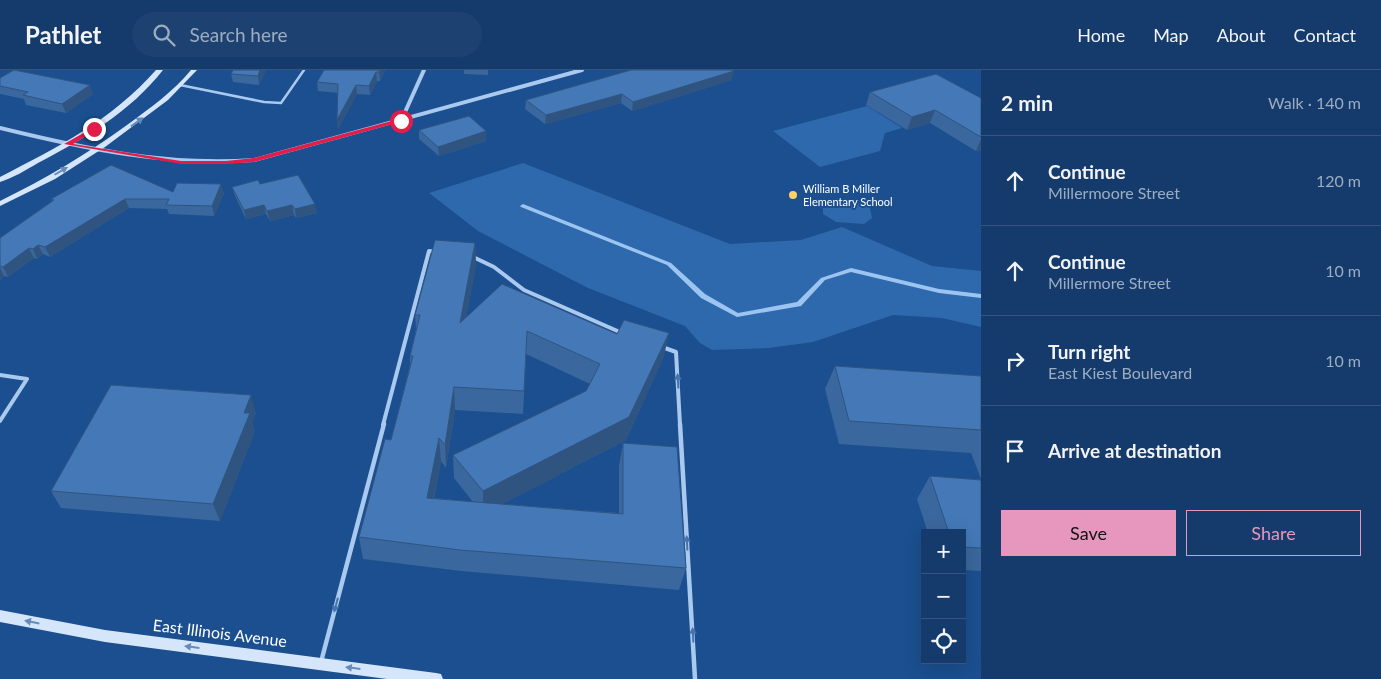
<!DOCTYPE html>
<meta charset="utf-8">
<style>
body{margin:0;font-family:Lato,sans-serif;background:#1d4271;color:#f1f3f6}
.controls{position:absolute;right:15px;bottom:15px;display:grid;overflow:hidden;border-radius:0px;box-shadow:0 5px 20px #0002}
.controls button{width:45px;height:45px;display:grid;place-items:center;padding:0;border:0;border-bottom:1px solid #33557e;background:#143b6b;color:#f1f3f6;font:25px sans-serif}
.stop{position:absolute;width:15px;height:15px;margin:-11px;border:4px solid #e11d48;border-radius:50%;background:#fff}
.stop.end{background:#e11d48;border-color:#fff;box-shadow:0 1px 5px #0008}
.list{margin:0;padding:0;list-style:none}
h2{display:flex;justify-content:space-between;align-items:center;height:65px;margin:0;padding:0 20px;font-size:21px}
h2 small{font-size:16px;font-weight:400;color:#9dadc1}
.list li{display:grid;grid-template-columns:32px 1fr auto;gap:15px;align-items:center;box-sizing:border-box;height:90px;padding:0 20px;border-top:1px solid #33557e}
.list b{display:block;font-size:19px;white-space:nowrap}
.list p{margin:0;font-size:16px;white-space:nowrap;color:#9dadc1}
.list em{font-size:16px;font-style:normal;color:#9dadc1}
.actions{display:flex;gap:10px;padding:15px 20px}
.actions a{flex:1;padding:11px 0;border:1px solid #e797bd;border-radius:0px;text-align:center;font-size:18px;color:#e797bd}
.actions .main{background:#e797bd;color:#111}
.icon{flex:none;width:28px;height:28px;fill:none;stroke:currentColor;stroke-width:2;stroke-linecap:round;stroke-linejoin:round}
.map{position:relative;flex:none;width:981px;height:609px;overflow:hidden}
header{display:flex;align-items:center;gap:30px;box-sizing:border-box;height:70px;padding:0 25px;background:#143b6b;border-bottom:1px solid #33557e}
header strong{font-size:24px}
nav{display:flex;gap:28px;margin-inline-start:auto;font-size:18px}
.search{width:350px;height:45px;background:#1d4271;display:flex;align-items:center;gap:12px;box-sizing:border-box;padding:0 18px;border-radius:28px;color:#9dadc1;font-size:19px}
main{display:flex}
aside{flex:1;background:#143b6b}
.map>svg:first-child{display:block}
.green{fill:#2e69ad}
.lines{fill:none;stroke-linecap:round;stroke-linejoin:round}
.stream{fill:#9cc4f0;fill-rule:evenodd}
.lane-far2{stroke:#a9c9ee;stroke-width:2.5}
.lane-far1{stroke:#a9c9ee;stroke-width:4}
.lane{stroke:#a9c9ee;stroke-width:4.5}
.street{stroke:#a9c9ee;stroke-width:4}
.secondary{fill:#d6e6fa;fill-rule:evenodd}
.wall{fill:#3a679d;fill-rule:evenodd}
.shaded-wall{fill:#305480}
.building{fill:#4478b7;stroke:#305480}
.oneway{fill:#668bba}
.oneway2{fill:#4674ac}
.route{fill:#e11d48}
.poi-dot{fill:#ffd166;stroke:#1b4f8f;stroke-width:2}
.labels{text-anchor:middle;stroke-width:4;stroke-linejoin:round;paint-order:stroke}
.far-poi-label{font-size:11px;fill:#fff;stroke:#1b4f8f;text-anchor:start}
.near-street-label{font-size:16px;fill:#fff;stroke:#1b4f8f}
</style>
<header>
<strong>Pathlet</strong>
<div class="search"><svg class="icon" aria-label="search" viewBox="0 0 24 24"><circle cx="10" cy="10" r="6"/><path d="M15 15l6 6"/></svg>Search here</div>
<nav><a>Home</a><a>Map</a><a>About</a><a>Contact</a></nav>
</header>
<main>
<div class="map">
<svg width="981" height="609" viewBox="0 0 981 609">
<rect width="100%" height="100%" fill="#1b4f8f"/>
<g class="green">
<path d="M867,36l35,22 -17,5 -5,18 -60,16 -47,-36z"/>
<path d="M523,93l207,81 71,-4 41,-13 90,39 49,5v56l-39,-9 -49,-3 -80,27 -45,6 -56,2 -12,-7 -15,-17 -97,-38 -110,-57 -49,-38z"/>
<path d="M839,128l21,5 10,5 2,10 -8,6 -28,-2 -13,-8v-10z"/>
</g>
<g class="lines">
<path class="stream" d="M523,134l148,59 34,31 33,19 59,-11 24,-24 30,-10 88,21 42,5v4l-42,-5 -88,-21 -26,8 -24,26 -64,11 -36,-19 -34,-33 -146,-58 -1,-1z"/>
<path class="lane-far2" d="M180,15l84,17 17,1 23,-33"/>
<g class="lane-far1">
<path d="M471,186l23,11 30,23 98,43"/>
<path d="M662,277l14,5 4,73"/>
<path d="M0,305l27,4 -27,42"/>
<path d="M383,355l46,-174 8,1"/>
</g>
<g class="lane">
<path d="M680,354l15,255"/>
<path d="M321,592l63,-238"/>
</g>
<g class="street">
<path d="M401,51l23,-51"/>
<path d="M0,58c86,21 165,38 254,32l328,-90"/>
</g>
<g class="secondary">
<path d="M156,0h7c-33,42 -79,69 -125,93 -12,7 -25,15 -38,19v-5c58,-30 112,-57 156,-107z"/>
<path d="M191,0h6l-29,30 -63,47 -50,32 -55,27v-5c45,-22 87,-47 127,-76 23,-17 46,-33 64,-55z"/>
<path d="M0,540l105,20 331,43 5,1 2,5h-56l-282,-37 -105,-20z"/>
</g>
</g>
<g class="wall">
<path d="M266,0l-7,15 -26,-3 -2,-8z"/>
<path d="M385,0l-5,11h-3l-7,14 -13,-1 -19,35 -1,-9 1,-27 -20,-2 -1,-9z"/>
<path d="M464,0h24v5l-24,-1z"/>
<path d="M0,8l93,16 -27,19 -40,-8 -2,-6 -24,-5z"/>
<path d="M732,10l-100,31 -11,-8 -76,21 -20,-15 1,-9z"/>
<path d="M870,22l111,6v52l-5,1 -46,-28 -23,7 -41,-25z"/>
<path d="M419,60l67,1v10l-47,15 -20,-17z"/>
<path d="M260,114l57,29 -21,5 -2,-3 -24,6 -4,-7 -20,5 -11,-23 -3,-9z"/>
<path d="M173,122l51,1 -10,23 -45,-2 -2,-5 -38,-1 -79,49 -7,-3 -6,5 -3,-1 -26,19 -4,-1 -4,4v-42l52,-37 -1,-2z"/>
<path d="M475,173l1,22 -10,53 198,38 -38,84 -124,64 117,9v-47l4,-23 63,125 -7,22 -218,-19 -98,-12 -4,-22 32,-97 19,-75v-9l6,-27 -1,-14zM526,284l64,30 -4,7 -133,64 1,23 19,24 -39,-4 7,-37 5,7 9,-58 68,4z"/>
<path d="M835,296l146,10v103l-10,-26 -132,-9 -14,-55z"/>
<path d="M256,343l-4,9 3,9 -35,90 -159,-13 -10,-17z"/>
<path d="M930,406l51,4v91l-19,-1v-37h-34l-11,-34z"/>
</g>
<g class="shaded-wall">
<path d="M260,0h6l-7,15 -1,-9z"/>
<path d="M380,0h5l-5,11 -1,-9z"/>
<path d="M734,1l-2,9 -100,31 1,-9z"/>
<path d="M376,2l1,9 -7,14 -1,-9z"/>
<path d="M90,15l3,9 -27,19 -4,-9z"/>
<path d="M356,15l1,9 -19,35 -1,-9z"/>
<path d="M622,24l-1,9 -76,21 1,-9z"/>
<path d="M935,40l-5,13 -23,7 5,-13z"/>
<path d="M486,61v10l-47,15 -1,-9z"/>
<path d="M981,69v11l-5,1z"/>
<path d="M221,114l3,9 -10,23 -2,-10z"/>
<path d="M125,129l4,9 -79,49 -5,-10z"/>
<path d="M315,134l2,9 -21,5 -1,-9z"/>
<path d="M264,135l2,9 -20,5 -2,-9z"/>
<path d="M292,135l2,10 -24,6 -3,-10z"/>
<path d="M475,173l1,22 -15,81 -1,-23z"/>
<path d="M38,175l5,9 -6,5 -4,-10z"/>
<path d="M29,178l5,10 -26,19 -5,-10z"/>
<path d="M0,197l4,9 -4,4z"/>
<path d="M669,263l-5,23 -38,84 -143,74v-23z"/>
<path d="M454,317l1,23 -9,58 -1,-23z"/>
<path d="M251,325l5,18 -4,9 3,9 -35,90 -7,-17 31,-91z"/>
<path d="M439,368l2,23 -12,59 -2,-22z"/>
</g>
<g class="building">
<path d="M14,0l76,15 -28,19 -39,-9 5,-3 -28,-6v-8z"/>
<path d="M233,0h27l-2,6 -27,-2z"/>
<path d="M324,0h56l-1,2h-3l-7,14 -13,-1 -19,35 1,-36 -21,-2z"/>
<path d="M631,0h101l2,1 -101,31 -11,-8 -76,21 -20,-15z"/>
<path d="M936,4l45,24v39l-46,-27 -23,7 -42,-25z"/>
<path d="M469,46l17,15 -48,16 -19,-17z"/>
<path d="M111,95l62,27 4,-9 44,1 -9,22 -46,-1 3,-6h-44l-80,48 -7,-2 -5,4 -4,-1 -26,19 -3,-1v-28l54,-38 -3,-1z"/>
<path d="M298,105l17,29 -20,5 -3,-4 -25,6 -3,-6 -20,5 -12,-23 26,-7 2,4z"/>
<path d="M435,170l40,3 -15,80 42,-39 115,50 7,-14 45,13 -40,84 -146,74 -30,-36 133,-64 14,-27 -73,-33 -3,60 -70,-4 -9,58 -6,-7 -12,60 196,16v-71l54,4 9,121 -226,-18 -101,-13 26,-98 6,1 22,-84h-3l10,-41h-5z"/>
<path d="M835,296l146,10v54l-132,-9z"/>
<path d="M111,315l140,10 -7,18h6l-37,91 -162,-13z"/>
<path d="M930,406l51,4v68l-19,-1v-14h-13z"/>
</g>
<defs><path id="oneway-solid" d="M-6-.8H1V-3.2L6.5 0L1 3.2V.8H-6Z" transform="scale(1.25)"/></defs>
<g class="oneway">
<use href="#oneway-solid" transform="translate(137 52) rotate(-36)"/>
<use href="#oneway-solid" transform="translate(61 101) rotate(-30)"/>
<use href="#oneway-solid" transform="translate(32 552) rotate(-169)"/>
<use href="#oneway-solid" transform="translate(192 577) rotate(-173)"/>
<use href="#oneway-solid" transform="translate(353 598) rotate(-173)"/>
</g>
<g class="oneway2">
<use href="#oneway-solid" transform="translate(678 311) rotate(-93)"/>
<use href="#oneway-solid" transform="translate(687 473) rotate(-93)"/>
<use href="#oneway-solid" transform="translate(336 535) rotate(105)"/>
<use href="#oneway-solid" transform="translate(693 565) rotate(-93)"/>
</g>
<path class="route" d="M399,49l5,2 -150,41 -28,2h-45l-117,-20 30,-17 2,3 -23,14 108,17h45l28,-3z"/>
<circle class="poi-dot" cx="793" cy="125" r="5"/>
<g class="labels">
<g class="far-poi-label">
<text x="803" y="123">William B Miller<tspan x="803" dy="13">Elementary School</tspan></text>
</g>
<g class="near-street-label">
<text transform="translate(220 563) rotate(7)" y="6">East Illinois Avenue</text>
</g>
</g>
</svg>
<div class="controls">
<button>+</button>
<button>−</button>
<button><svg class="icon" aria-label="locate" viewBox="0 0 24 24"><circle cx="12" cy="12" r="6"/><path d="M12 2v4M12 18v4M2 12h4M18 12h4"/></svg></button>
</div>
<div class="stop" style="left:401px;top:51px"></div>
<div class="stop end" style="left:94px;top:59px"></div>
</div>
<aside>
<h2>2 min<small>Walk · 140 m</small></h2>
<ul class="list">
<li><svg class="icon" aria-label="ahead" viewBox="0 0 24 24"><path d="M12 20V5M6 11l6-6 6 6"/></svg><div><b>Continue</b><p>Millermoore Street</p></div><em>120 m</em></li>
<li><svg class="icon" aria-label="ahead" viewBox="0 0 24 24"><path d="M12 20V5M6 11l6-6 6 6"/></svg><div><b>Continue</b><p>Millermore Street</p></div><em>10 m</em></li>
<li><svg class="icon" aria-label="right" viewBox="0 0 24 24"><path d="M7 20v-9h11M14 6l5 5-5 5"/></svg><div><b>Turn right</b><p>East Kiest Boulevard</p></div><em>10 m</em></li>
<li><svg class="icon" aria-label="arrive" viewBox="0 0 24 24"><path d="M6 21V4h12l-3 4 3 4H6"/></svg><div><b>Arrive at destination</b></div></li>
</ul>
<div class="actions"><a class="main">Save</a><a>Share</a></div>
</aside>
</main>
